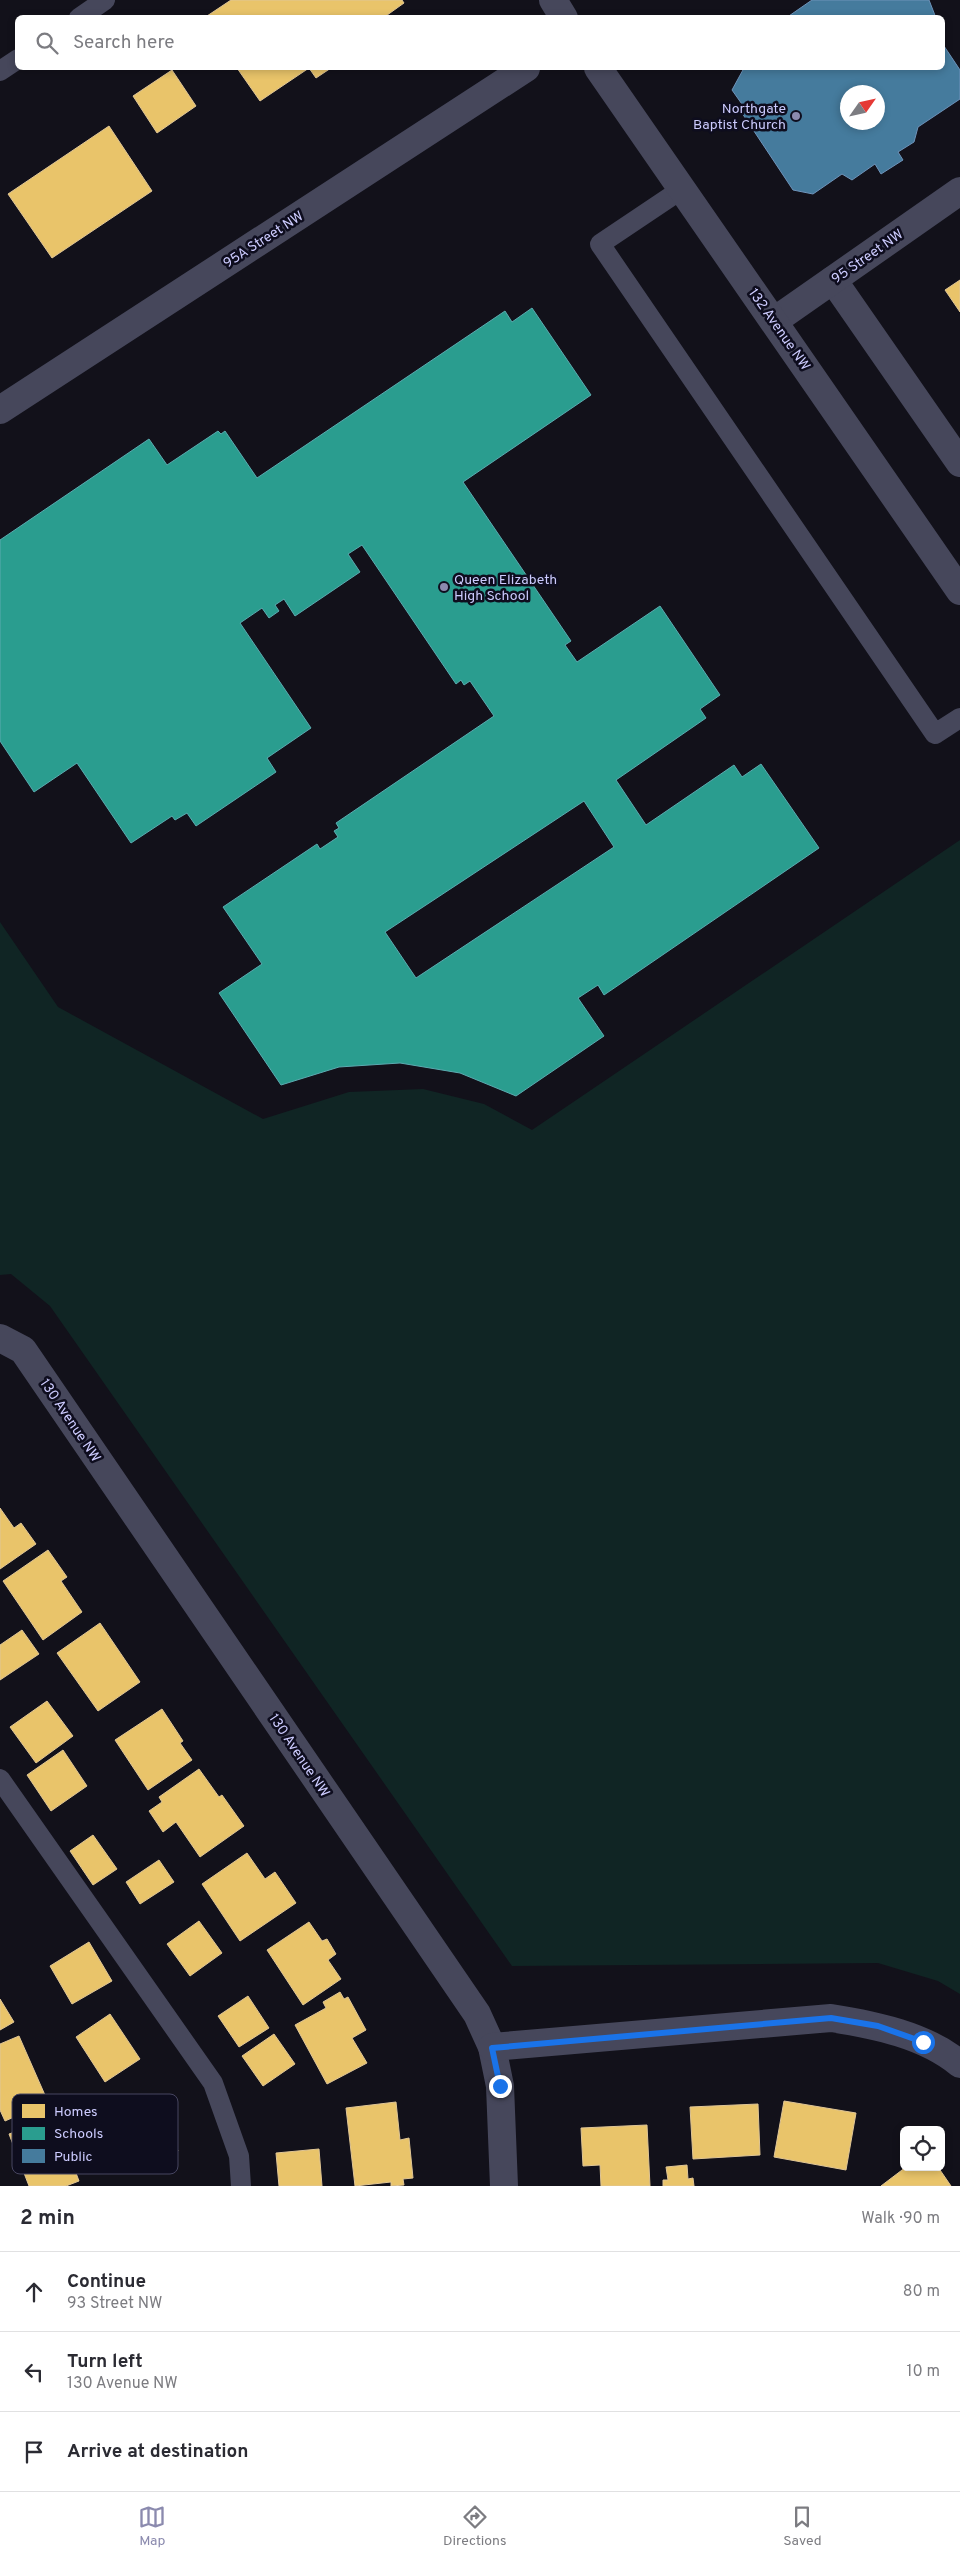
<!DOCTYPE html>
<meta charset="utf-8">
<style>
body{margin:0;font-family:Overpass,sans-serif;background:#f7f7f7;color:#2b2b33}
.controls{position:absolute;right:15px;bottom:15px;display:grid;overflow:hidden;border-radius:8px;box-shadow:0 2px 8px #0003}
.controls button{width:45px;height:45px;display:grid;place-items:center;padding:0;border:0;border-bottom:1px solid #e1e1e2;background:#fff;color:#2b2b33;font:25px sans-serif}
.compass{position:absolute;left:840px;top:85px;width:45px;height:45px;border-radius:50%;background:#fff;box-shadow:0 2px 8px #0003;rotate:56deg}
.stop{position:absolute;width:15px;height:15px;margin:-11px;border:4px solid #1a73e8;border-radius:50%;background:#fff}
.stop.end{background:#1a73e8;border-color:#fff;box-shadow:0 1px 5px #0008}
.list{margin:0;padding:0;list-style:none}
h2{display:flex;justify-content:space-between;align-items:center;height:65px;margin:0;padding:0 20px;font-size:21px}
h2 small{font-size:16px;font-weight:400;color:#7c7c81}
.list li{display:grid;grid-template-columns:32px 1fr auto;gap:15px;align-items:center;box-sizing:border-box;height:80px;padding:0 20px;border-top:1px solid #e1e1e2}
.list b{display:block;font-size:19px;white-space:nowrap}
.list p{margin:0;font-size:16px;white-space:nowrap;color:#7c7c81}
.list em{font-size:16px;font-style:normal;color:#7c7c81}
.icon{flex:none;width:28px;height:28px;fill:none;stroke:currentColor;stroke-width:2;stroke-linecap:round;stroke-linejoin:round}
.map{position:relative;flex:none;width:960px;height:2186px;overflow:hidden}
.search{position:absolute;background:#fff;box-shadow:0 2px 8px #0003;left:15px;right:15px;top:15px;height:55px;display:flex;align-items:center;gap:12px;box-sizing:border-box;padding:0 18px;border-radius:8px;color:#7c7c81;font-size:19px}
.sheet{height:305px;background:#fff}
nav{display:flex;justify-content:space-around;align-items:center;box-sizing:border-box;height:70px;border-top:1px solid #e1e1e2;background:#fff;font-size:14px;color:#7c7c81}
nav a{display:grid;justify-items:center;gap:2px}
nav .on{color:#8b8aae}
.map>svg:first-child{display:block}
.green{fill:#102524}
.homes{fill:#e9c46a;stroke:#e0c696}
.schools{fill:#2a9d8f;stroke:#5babb0;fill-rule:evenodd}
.public{fill:#457b9d;stroke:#6e93ba;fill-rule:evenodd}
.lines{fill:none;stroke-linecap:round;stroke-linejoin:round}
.service{stroke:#46475b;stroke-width:20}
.minor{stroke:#46475b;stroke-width:28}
.tertiary{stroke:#46475b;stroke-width:28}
.route{stroke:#1a73e8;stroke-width:6}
.poi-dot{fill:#8b8aae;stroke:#0e0d1e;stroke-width:2}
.labels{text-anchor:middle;stroke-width:5;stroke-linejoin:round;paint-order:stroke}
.poi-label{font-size:14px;fill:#cccbfe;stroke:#0e0d1e;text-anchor:end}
.street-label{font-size:14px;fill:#cccbfe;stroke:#0e0d1e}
.key{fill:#0e0d1e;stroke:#474661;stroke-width:1}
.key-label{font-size:14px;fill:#cccbfe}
</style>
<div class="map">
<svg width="960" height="2186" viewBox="0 0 960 2186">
<rect width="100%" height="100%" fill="#12111a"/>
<path class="green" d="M960,840v1154l-22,-13 -60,-18 -366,3 -462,-660 -39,-32 -11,1v-353l58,85 205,112 86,-27 74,-3 61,15 48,26z"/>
<g class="homes">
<path d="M231,0h171l2,3 -21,15h-179z"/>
<path d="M237,68h72l-49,33z"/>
<path d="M309,68h22l-15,10z"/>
<path d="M172,70l24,36 -39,27 -24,-37z"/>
<path d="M109,126l43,65 -100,67 -44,-64z"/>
<path d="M960,280v32l-15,-22z"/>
<path d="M0,1508l14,20 7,-5 15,21 -36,25z"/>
<path d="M48,1550l19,27 -6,4 21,31 -39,28 -40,-59z"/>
<path d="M100,1623l40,59 -42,29 -41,-58z"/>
<path d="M22,1630l17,24 -39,26v-35z"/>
<path d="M47,1701l26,35 -37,27 -26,-36z"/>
<path d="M162,1709l21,32 -3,2 12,17 -44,30 -33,-50z"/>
<path d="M63,1750l24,36 -36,25 -24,-36z"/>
<path d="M199,1769l20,28 3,-2 22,31 -44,31 -24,-35 -13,10 -14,-21 13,-9 -3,-5z"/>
<path d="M93,1835l24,34 -24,16 -23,-34z"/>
<path d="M247,1853l18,26 10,-7 21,31 -56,38 -38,-57z"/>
<path d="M159,1860l15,22 -34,22 -14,-22z"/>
<path d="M199,1921l23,32 -32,23 -23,-32z"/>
<path d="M309,1922l13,19 5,-2 9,15 -8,6 13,19 -38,26 -36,-55z"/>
<path d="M89,1942l23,39 -40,23 -22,-38z"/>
<path d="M340,1992l4,7 4,-2 18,33 -14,8 15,25 -40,21 -32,-59 31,-17 -3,-6z"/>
<path d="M248,1996l21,32 -30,19 -21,-31z"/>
<path d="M0,1999l14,23 -14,8z"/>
<path d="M110,2014l30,45 -35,23 -29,-45z"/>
<path d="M274,2034l21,30 -32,22 -21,-30z"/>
<path d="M19,2036l29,66 -43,19 -5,-11v-66z"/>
<path d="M784,2101l72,12 -10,57 -72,-13z"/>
<path d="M396,2102l4,38 9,-2 4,40 -10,1 1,6 -13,1v-4l-36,4 -9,-78z"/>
<path d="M758,2104l2,51 -67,4 -3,-52z"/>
<path d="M162,2110l16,41 -37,13 -16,-40z"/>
<path d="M55,2117l24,64 -13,5h-37l-20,-52z"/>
<path d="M647,2125l3,61h-49l-1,-21 -17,1 -2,-38z"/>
<path d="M319,2149l3,37h-43l-3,-33z"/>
<path d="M687,2165l1,14 5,-1 1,8h-31v-6h5l-2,-13z"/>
<path d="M906,2167h32l13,19h-70z"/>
</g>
<path class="schools" d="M532,308l59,87 -128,87 108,159 -6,4 12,17 83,-56 60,89 -20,14 6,9 -90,62 30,45 88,-60 8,12 19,-13 58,84 -215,147 -6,-10 -20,13 26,38 -88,60 -56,-23 -60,-10 -61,4 -58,18 -62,-92 43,-29 -39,-57 94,-63 3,5 18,-12 -4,-6 5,-3 -3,-5 158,-107 -24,-35 -6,4 -3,-5 -5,4 -94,-139 -14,9 12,18 -65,44 -11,-17 -9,6 4,6 -10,7 -7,-10 -22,15 71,105 -44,30 9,14 -80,54 -9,-13 -12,7 -3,-4 -41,27 -54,-80 -43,29 -34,-51v-201l149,-101 18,26 51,-34 3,3 4,-3 32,47 248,-167 7,11zM584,801l30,46 -198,131 -31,-46z"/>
<g class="public">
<path d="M812,0h117l7,18h-150z"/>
<path d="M942,43l18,27v29l-42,28 -4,15 -16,10 5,8 -22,14 -6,-10 -23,16 -10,-6 -29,20 -20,-4 -53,-80 4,-3 -12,-17 12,-22h198zM848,92h30v30h-30z"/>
</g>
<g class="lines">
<g class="service">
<path d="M79,18l26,-18"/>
<path d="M0,71l18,-12"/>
<path d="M682,189l-82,55 335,490 25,-16"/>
<path d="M0,1779l213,304 26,73 2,30"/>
</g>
<g class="minor">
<path d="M833,280l127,183"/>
<path d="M774,321l186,-130"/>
<path d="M0,410l526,-342"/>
<path d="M0,1338l23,12 454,664 15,33 8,39 4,100"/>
<path d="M492,2047l339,-29c44,7 94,17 129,46"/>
</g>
<g class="tertiary">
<path d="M553,0l11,18"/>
<path d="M598,68l362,523"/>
</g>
</g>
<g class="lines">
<path class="route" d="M500,2086l-8,-38 339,-30 47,8 45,16"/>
</g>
<g class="poi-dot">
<circle cx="796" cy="116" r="5"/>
<circle cx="444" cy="587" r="5"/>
</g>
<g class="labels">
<g class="poi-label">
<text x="786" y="113">Northgate<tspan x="786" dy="16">Baptist Church</tspan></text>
<text x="454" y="584" text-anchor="start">Queen Elizabeth<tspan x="454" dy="16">High School</tspan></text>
</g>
<g class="street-label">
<text transform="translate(263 239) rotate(-33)" y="5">95A Street NW</text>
<text transform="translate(867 256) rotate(-35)" y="5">95 Street NW</text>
<text transform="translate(780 329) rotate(55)" y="5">132 Avenue NW</text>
<text transform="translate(71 1420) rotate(56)" y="5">130 Avenue NW</text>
<text transform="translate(300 1755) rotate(56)" y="5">130 Avenue NW</text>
</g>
</g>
<rect x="12" y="2094" width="166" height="80" rx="8" class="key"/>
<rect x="22" y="2104" width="23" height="14" fill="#e9c46a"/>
<rect x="22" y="2127" width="23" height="13" fill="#2a9d8f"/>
<rect x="22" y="2149" width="23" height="14" fill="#457b9d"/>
<g class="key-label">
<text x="54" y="2116">Homes</text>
<text x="54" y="2138">Schools</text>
<text x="54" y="2161">Public</text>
</g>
</svg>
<div class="controls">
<button><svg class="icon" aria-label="locate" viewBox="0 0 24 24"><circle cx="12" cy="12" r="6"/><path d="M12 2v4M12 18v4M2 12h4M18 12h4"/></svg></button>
</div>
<svg class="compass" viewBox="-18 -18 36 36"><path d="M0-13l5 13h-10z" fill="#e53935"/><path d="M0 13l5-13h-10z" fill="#7c7c81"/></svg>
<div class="stop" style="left:923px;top:2042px"></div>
<div class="stop end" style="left:500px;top:2086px"></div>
<div class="search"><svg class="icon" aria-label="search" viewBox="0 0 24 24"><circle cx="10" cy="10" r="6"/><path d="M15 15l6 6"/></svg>Search here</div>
</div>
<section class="sheet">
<h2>2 min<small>Walk · 90 m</small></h2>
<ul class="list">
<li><svg class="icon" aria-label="ahead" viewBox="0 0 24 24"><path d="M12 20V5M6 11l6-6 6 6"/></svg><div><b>Continue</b><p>93 Street NW</p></div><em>80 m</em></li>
<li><svg class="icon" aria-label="left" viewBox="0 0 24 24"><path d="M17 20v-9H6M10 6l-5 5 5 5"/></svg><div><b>Turn left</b><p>130 Avenue NW</p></div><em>10 m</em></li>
<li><svg class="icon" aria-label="arrive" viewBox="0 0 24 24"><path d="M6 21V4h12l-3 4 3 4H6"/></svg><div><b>Arrive at destination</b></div></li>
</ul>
</section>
<nav>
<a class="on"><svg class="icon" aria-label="map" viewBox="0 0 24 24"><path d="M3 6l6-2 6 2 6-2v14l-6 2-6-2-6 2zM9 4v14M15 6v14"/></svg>Map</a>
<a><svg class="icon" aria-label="directions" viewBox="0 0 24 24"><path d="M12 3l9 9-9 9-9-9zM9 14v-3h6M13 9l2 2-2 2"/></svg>Directions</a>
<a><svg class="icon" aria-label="saved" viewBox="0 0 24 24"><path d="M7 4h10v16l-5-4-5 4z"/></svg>Saved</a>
</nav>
